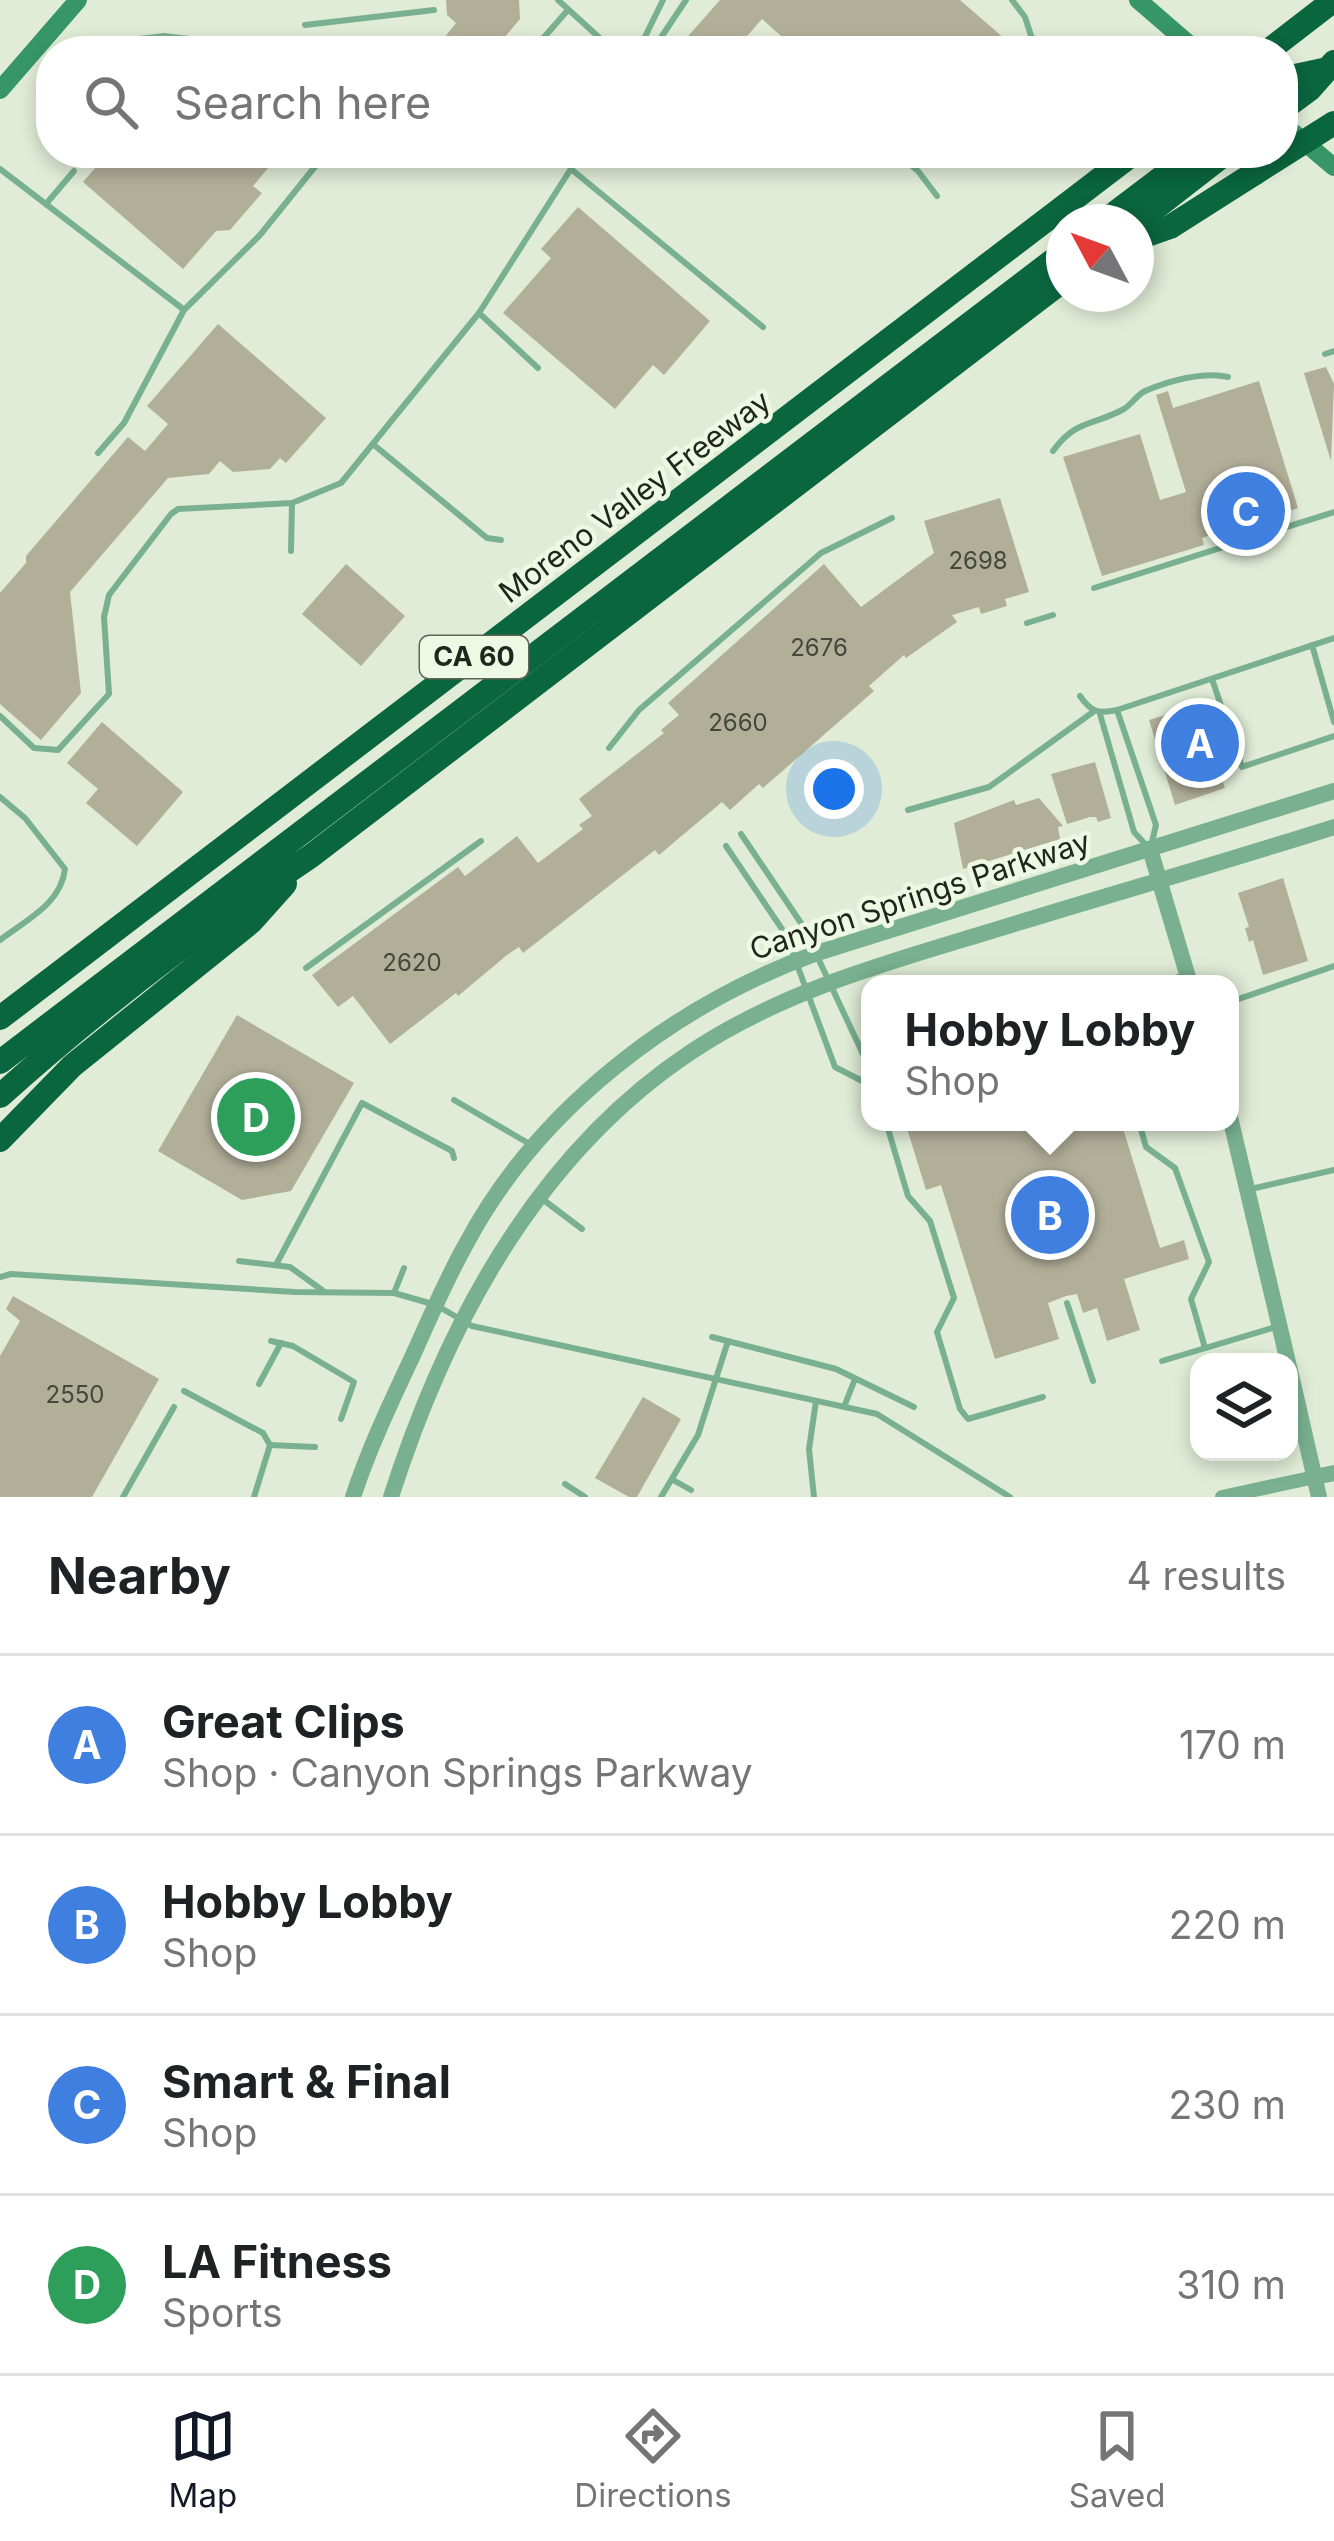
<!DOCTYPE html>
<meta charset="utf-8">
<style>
body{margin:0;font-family:Inter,sans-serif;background:#f2f2f2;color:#202124}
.controls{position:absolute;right:36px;bottom:36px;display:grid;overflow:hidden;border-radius:24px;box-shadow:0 6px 18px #0003}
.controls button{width:108px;height:108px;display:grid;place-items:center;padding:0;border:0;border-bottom:3px solid #e0e0e0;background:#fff;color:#202124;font:60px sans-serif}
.compass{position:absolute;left:1046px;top:204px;width:108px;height:108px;border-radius:50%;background:#fff;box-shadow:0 6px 18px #0003;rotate:311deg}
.you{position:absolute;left:834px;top:789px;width:42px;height:42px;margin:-30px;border:9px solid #fff;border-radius:50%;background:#1a73e8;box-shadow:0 0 0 18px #1a73e833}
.badge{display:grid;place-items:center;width:78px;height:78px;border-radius:50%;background:#111827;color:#fff;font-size:39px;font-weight:700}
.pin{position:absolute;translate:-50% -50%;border:6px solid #fff;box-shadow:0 3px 12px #0006}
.popup{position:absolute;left:861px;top:975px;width:378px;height:156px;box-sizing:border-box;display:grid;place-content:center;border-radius:24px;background:#fff;filter:drop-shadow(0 3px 9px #0005);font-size:39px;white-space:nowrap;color:#757577}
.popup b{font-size:45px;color:#202124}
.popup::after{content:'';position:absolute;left:50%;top:100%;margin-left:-24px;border:24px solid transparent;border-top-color:#fff}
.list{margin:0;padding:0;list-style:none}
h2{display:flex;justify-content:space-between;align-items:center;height:156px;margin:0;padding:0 48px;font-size:51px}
h2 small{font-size:39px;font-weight:400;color:#757577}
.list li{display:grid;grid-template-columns:78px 1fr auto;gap:36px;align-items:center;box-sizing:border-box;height:180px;padding:0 48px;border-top:3px solid #e0e0e0}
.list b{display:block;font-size:45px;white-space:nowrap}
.list p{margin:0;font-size:39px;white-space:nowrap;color:#757577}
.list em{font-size:39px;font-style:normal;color:#757577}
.icon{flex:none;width:66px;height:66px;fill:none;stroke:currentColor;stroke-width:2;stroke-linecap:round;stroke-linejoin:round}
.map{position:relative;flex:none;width:1334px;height:1497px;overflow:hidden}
.search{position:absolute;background:#fff;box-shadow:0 6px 18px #0003;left:36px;right:36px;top:36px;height:132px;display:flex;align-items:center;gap:30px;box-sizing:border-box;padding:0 42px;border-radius:48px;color:#757577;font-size:45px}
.sheet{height:876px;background:#fff}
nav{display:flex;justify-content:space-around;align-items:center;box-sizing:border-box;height:168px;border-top:3px solid #e0e0e0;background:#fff;font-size:33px;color:#757577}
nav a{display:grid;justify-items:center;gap:6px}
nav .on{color:#111827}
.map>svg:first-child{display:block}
.building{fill:#b2af99}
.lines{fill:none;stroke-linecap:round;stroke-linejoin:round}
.service{stroke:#79b190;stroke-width:6}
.minor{stroke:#79b190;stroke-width:14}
.tertiary{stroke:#79b190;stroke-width:16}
.secondary{stroke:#379666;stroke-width:18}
.motorway{stroke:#0a663f;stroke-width:24}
.motorway-bridge{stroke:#0a663f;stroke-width:24}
.labels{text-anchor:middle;stroke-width:9;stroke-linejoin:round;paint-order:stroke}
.number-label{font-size:24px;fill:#44483c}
.shield{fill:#eef9e3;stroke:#5e6558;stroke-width:3}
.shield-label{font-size:27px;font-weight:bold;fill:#20251d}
.street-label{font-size:30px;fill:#20251d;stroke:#eef9e3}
</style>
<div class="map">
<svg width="1334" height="1497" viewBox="0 0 1334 1497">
<rect width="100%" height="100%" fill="#e0ecd6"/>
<g class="building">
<path d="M446,0h73l1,19 -27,32h-167l-1,-9 119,-4 12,-15 -9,-8z"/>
<path d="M720,0h240l59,51h-221l-36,-32 -28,32h-59z"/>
<path d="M108,153h173l-28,33 9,7 -32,37 -14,1 -33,38 -100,-87z"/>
<path d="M578,207l132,114 -46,54 -11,-10 -38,44 -112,-96 48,-55 -10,-9z"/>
<path d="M218,324l108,94 -40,45 -6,-5 -10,11 -37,3 -13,-11 -11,13 -41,4 -98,114 11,101 -40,47 -41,-36v-111l26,-30v-7l102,-119 17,14 23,-27 -21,-18z"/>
<path d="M1326,367l8,17 -3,77 -27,-88z"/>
<path d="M1259,381l39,127 -24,8v7l-44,14 -4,-7 -24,8 2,7 -102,31 -39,-119 77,-23 20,66 26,-8 -30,-97 12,-4 5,17z"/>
<path d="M1000,498l29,94 -24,7 2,7 -26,8 -2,-7 -27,8 5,7 -51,36 -2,-3 -35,31 5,5 -111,97 -4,-4 -29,26 -8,-8 -63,53 -4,-5 -132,103 -4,-6 -12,8 -49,41 -2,-3 -66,51 -37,-48 -15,11 -26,-32 146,-108 7,9 52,-40 21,27 45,-34 -4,-4 13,-9 -13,-17 85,-66 -3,-3 18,-15 -11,-12 156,-139 37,43 73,-54 -10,-32z"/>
<path d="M346,564l59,52 -44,50 -59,-52z"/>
<path d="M1194,706l9,27 4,-1 18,56 -50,17 -26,-85z"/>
<path d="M102,722l81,70 -46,54 -51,-43 12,-14 -31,-26z"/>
<path d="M1095,762l16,56 -13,4 -2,-5h-6l-23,7 -16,-50z"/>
<path d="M1039,798l24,28 -5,1 2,12 -97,30 -9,-46 60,-23 2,5z"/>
<path d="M1283,878l25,83 -45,14 -10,-35 -4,2 -4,-14 4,-1 -11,-34z"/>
<path d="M237,1015l117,68 -63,108 -49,9 -84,-49z"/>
<path d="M905,1122h216l39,126 24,-8 5,19 -65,20 16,51 -33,11 -10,-33 -14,5 -6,-19 -11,2 -18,7 11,36 -64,20 -54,-174 -15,5z"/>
<path d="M13,1296l146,83 -67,118h-92v-141l20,-35 -14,-12z"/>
<path d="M643,1397l38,22 -44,78h-8l-34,-19z"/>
</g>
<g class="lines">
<g class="service">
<path d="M558,0l56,51"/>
<path d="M1012,0l13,17 11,34"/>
<path d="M305,25l129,-15"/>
<path d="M139,39l25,-3 34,4"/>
<path d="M178,51l17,-9"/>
<path d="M532,51l35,-40"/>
<path d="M638,51l25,-51"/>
<path d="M652,51l34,-51"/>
<path d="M896,153l22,18 19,25"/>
<path d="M0,169l183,140"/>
<path d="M571,169l192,158"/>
<path d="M46,204l28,-33"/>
<path d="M479,313l59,55"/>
<path d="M1325,354l9,-3"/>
<path d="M374,445l113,93 14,2"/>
<path d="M1053,451c23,-32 40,-25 71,-42 8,-5 13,-14 21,-18 23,-10 59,-20 83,-14"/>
<path d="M98,453l26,-30 60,-113 76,-75 66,-82"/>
<path d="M291,551l1,-48"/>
<path d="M1094,588l240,-76"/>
<path d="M1027,623l26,-8"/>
<path d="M1312,645l22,77"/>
<path d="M1212,679l30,88 92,-31"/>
<path d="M1080,696c11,16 18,18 37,14l217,-72"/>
<path d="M1117,710l39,115 -5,21"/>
<path d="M1100,714l34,118 14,15"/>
<path d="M0,716l34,32 24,2 51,-56 -5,-77 5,-22 62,-81 7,-5 114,-6 49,-20 138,-170 102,-160"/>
<path d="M609,748l30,-38 182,-157 71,-35"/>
<path d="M0,797l25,21 40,51c-4,35 -39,51 -65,71"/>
<path d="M908,810l81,-23 104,-75"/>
<path d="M741,834l62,92 67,143"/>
<path d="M726,846l60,89 49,132 35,18"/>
<path d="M306,968l175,-127"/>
<path d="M1156,984l28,-9"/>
<path d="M1230,1002l104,-36"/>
<path d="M454,1100l74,43"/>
<path d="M886,1122l22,74 22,25 24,77 -17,34 23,77 8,10 75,-22"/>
<path d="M1139,1122l7,25 29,21 34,94 -18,37 14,49"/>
<path d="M1251,1189l83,-19"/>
<path d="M541,1198l41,31"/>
<path d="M239,1261l51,6 32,23"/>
<path d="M277,1263l85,-160 90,48 2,7"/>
<path d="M0,1277l11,-3 284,18 99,1 42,12 36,21 405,88 133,83"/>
<path d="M394,1293l10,-25"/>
<path d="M1067,1303l26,78"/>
<path d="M712,1337l124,32 78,38"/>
<path d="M271,1341l22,5 61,36 -13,37"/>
<path d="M1162,1361l117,-35"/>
<path d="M259,1384l22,-41"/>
<path d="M184,1391l79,42 7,12 -16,52"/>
<path d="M844,1407l11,-28"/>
<path d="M270,1445l45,2"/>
<path d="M673,1480l18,10"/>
<path d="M565,1484l20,13"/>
<path d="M123,1497l51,-90"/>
<path d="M661,1497l37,-62 30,-94"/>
<path d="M814,1497l-5,-48 7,-48"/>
</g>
<path class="minor" d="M1222,1497l93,-20"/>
<g class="tertiary">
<path d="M1150,849l40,135"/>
<path d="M1230,1117l58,245"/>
<path d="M1289,1366l30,131"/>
<path d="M1315,1477l19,-4"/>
<path d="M353,1497c16,-49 39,-97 61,-144 16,-36 32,-73 51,-107 72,-137 209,-241 352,-293l517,-162"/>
<path d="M391,1497c55,-172 145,-342 300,-445 90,-60 191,-88 294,-119 116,-36 233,-69 349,-106"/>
</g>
<g class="secondary">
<path d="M1138,0l59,51"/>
<path d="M0,90l78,-90"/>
<path d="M1283,124l51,43"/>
</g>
<g class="motorway">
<path d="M1268,51l66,-51"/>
<path d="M1283,85l12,-9 28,-6"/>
<path d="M1283,109l27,-20 24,-27"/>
<path d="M1103,222l91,-69"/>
<path d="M1136,223l90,-70"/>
<path d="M1136,239l34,-12 85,-54"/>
<path d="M0,1018l1134,-865"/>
<path d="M0,1062l1064,-810"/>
<path d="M0,1096c97,-87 202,-167 311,-240l753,-576"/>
<path d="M0,1140l72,-74 179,-144 34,-38"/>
</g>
<path class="motorway-bridge" d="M1255,173l79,-50"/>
</g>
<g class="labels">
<g class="number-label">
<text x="978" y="569">2698</text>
<text x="819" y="656">2676</text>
<text x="738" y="731">2660</text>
<text x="412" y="971">2620</text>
<text x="75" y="1403">2550</text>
</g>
<rect class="shield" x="420" y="636" width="108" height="42" rx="9"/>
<g class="shield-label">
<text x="474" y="666">CA 60</text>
</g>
<g class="street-label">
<text transform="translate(635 497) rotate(-37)" y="10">Moreno Valley Freeway</text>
<text transform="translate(920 896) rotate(-18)" y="10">Canyon Springs Parkway</text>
</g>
</g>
</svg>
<div class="controls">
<button><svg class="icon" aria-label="layers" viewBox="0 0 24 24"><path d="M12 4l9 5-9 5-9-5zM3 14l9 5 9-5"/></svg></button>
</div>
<svg class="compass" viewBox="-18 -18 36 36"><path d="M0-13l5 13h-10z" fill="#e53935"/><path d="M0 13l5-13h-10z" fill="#757577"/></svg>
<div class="you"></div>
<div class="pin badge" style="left:1200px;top:743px;background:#3f7fe0">A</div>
<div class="pin badge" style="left:1050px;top:1215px;background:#3f7fe0">B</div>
<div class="popup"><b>Hobby Lobby</b>Shop</div>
<div class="pin badge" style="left:1246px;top:511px;background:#3f7fe0">C</div>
<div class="pin badge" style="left:256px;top:1117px;background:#2e9e5b">D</div>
<div class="search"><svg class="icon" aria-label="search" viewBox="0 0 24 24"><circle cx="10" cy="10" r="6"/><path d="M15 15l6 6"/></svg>Search here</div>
</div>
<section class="sheet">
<h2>Nearby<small>4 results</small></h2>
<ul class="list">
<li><span class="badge" style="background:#3f7fe0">A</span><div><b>Great Clips</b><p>Shop · Canyon Springs Parkway</p></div><em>170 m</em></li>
<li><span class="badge" style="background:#3f7fe0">B</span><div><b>Hobby Lobby</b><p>Shop</p></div><em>220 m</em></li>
<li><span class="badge" style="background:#3f7fe0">C</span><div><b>Smart &amp; Final</b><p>Shop</p></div><em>230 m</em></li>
<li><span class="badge" style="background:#2e9e5b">D</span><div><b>LA Fitness</b><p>Sports</p></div><em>310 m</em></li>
</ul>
</section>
<nav>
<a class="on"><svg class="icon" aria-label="map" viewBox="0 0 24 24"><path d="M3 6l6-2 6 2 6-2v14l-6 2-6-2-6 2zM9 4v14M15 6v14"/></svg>Map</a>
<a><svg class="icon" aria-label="directions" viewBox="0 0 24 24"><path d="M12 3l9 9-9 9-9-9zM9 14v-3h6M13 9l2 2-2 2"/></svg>Directions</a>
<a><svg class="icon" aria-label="saved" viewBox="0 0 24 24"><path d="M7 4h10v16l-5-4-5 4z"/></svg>Saved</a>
</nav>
